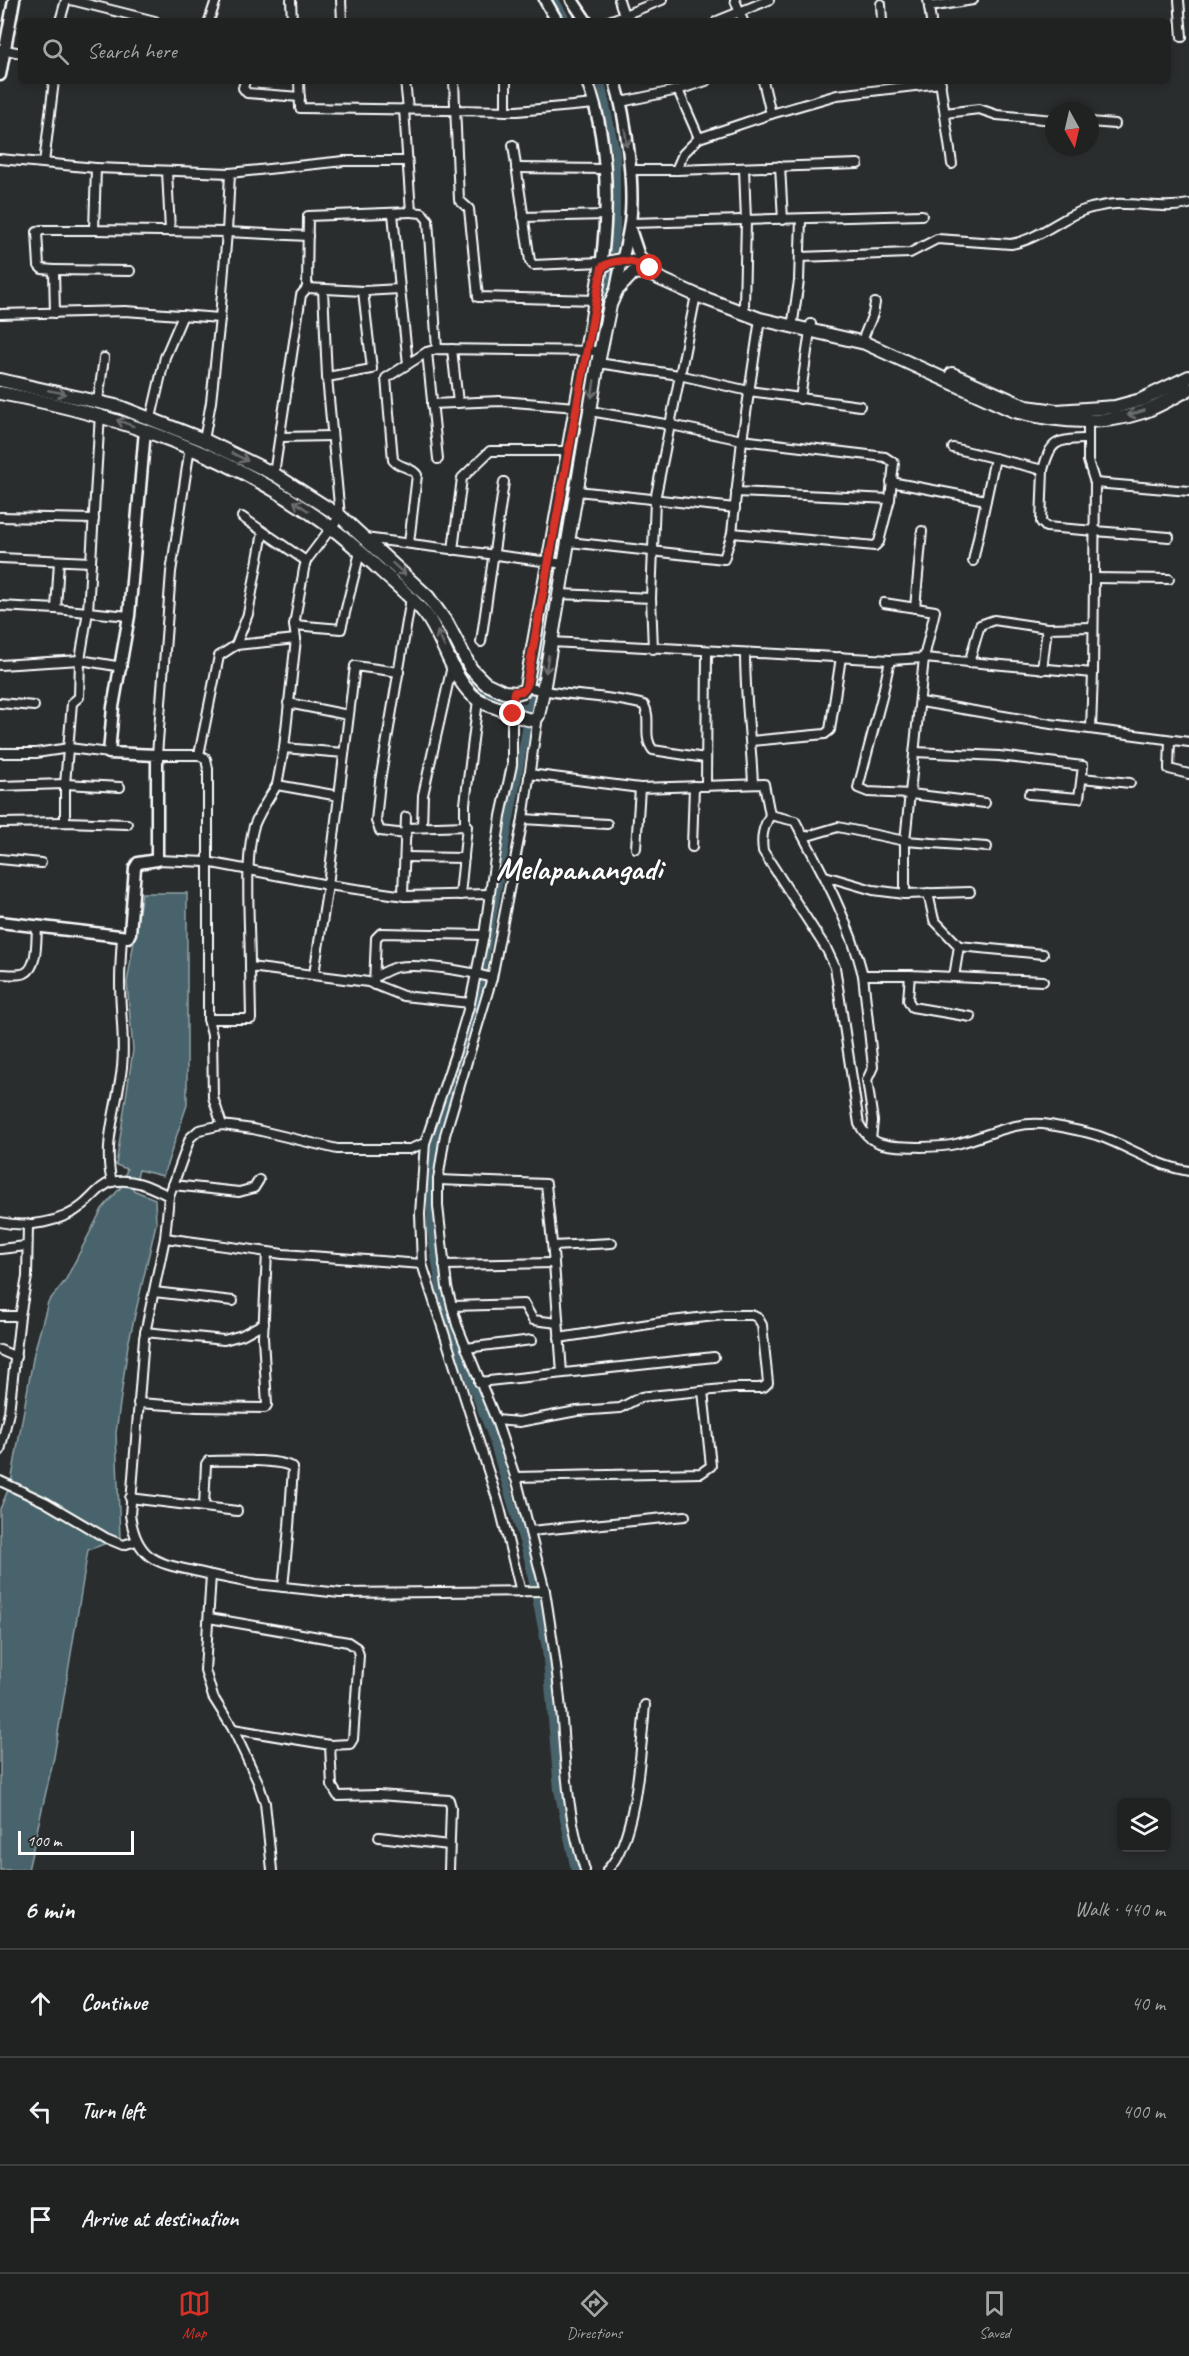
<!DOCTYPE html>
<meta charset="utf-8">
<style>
body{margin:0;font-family:Caveat,sans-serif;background:#282a2a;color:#f1f3f6}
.controls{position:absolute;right:18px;bottom:18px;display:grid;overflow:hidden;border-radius:9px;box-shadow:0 3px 9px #0003}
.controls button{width:54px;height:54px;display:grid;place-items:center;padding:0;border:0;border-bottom:2px solid #3d3f40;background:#202222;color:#f1f3f6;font:30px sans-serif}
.compass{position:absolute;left:1045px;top:102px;width:54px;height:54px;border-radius:50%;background:#202222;box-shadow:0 3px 9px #0003;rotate:172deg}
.scale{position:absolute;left:18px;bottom:15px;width:116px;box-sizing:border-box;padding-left:6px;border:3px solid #fff;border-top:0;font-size:16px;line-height:21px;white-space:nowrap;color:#fff;-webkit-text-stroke:4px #2a2d2e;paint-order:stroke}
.stop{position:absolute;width:18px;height:18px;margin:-14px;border:4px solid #d93025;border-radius:50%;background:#fff}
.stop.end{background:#d93025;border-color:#fff;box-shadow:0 2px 6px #0008}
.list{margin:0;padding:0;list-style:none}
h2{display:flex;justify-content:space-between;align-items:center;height:78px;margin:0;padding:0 24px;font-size:26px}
h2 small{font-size:20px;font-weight:400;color:#a2a4a5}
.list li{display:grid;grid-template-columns:39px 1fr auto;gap:18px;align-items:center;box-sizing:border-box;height:108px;padding:0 24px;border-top:2px solid #3d3f40}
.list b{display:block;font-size:22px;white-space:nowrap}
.list em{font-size:20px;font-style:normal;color:#a2a4a5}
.icon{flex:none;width:33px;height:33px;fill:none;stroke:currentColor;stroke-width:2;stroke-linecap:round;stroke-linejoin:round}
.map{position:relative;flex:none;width:1189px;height:1870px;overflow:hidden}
.search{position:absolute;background:#202222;box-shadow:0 3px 9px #0003;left:18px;right:18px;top:18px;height:66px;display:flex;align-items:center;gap:15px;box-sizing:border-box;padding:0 21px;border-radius:9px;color:#a2a4a5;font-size:22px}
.sheet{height:402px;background:#202222}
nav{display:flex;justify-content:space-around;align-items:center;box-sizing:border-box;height:84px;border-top:2px solid #3d3f40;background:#202222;font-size:16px;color:#a2a4a5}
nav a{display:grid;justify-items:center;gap:3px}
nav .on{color:#d93025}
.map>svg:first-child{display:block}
.water{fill:#48646c;stroke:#91a2a7;stroke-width:1.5}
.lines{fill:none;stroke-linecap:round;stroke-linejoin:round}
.canal{stroke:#48646c;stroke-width:8}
.street-casing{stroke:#fff;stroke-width:12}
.secondary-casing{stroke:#fff;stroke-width:15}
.primary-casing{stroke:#fff;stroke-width:16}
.street{stroke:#2a2d2e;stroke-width:8}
.secondary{stroke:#2a2d2e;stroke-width:10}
.primary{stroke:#2a2d2e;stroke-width:12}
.oneway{stroke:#6a6c6d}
.route{stroke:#d93025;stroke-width:8}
.labels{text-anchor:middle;stroke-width:4.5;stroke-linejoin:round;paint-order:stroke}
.neighbourhood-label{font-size:32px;font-weight:bold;fill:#fff;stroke:#2a2d2e}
</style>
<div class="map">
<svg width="1189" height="1870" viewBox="0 0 1189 1870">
<rect width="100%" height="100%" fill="#2a2d2e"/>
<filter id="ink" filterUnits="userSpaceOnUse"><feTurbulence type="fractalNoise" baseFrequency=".0167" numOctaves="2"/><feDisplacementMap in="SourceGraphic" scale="12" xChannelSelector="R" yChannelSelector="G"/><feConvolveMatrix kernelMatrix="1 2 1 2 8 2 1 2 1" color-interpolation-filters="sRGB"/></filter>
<g filter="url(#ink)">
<path class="water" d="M142,893h45v212l-24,71 -24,-6 -6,20 22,9 1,25 -28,121 -12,88 4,105 -32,12 -34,207 -26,113h-28v-361l11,-26 23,-130 14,-51 17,-21 37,-72 19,-22 6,-18 -11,-4 17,-115 -6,-67z"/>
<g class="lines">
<g class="canal">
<path d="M555,0l12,21"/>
<path d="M0,386l36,8"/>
<path d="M316,506l83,72"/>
<path d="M435,616c30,48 28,84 94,92"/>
<path d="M575,1870l-17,-80 -12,-142 -18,-90 -37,-124 -38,-97 -12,-44 -10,-61v-62l6,-36 38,-121 141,-783v-77l-15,-72"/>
</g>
<defs>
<g id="street">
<path d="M71,0l84,21"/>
<path d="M291,0l1,21"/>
<path d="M341,0l1,21"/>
<path d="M619,0l5,15"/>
<path d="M735,0l8,21"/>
<path d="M928,0l3,21"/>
<path d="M1179,0l3,37"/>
<path d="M881,4l1,17"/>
<path d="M929,7l44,-7"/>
<path d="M60,21l6,-21"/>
<path d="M209,21l7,-21"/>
<path d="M609,21l53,-21"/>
<path d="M717,21l52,-21"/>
<path d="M1,49l20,4"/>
<path d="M245,81l-2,7 4,5 53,4"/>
<path d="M299,81l1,27 217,3 78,-7"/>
<path d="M405,81l3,28"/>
<path d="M454,81l5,119 10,9 9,88 119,3"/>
<path d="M506,81v30"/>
<path d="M763,81l8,33 66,-19 104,-12"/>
<path d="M940,81l12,83"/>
<path d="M678,90l21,48 72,-24"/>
<path d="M621,102l57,-12 28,-9"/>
<path d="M945,113l34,-4 18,6 57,5"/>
<path d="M1090,122l25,2"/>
<path d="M513,145l17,116 3,4 69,-3"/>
<path d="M0,159l96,9 -2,62 133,2 -7,86 -95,-7 -125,3"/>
<path d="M44,163l10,-82"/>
<path d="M780,166l3,54"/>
<path d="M96,168l134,5 114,-12h63"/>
<path d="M516,168l89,1"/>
<path d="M630,170h46l182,-6"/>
<path d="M676,170l7,-16 16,-16"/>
<path d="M167,171l3,60"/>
<path d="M230,173l-3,59 81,4"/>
<path d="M411,212l11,1 6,7 9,129"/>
<path d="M523,217l84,-2"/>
<path d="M630,223l292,-8"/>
<path d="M800,257l110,-4 27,-14 74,5c30,-5 51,-29 80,-36 11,-2 22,-5 33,-4 22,0 43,5 65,0"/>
<path d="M54,270l76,1"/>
<path d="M307,288l1,-72 103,-4 -7,-103"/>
<path d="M323,289l4,88"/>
<path d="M400,289l8,75"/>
<path d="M744,306l2,-85 -2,-53"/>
<path d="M55,313l-1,-43 -12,-1 -3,-3 -2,-34 4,-2h53"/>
<path d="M793,321l6,-40 2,-62"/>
<path d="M864,336l9,-22 2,-11"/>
<path d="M452,349l6,54"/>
<path d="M427,352l11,107"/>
<path d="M598,363l81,12 70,16 111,15"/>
<path d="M800,399l11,-75"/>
<path d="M98,401l6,-43"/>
<path d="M432,404l68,-3 76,6"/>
<path d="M590,411l81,14 71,15 143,17 9,6 -4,36 -11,43 -4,4 -143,-13"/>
<path d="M151,418l14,-61 18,-42"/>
<path d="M281,437l51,-1"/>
<path d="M204,440l7,-38 9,-84"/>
<path d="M190,447l-19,125 -14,183h42l7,4 2,10v250l4,16 1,62 9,28"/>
<path d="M953,448l90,22c8,-31 14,-30 44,-31"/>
<path d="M1043,470l-2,52 5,5 123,10"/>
<path d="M274,474l27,-179 6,-7 56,3 37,-2 -7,-76"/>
<path d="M891,482l95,18"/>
<path d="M1095,483l94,8"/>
<path d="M577,491l158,17"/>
<path d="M736,492l154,7"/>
<path d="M0,517l94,2"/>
<path d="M242,517l64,44"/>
<path d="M365,538l200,26"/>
<path d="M569,542l155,17 8,-26 10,-93 18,-121"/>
<path d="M409,543l8,-68c-6,-9 -18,-7 -24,-15l-7,-82 41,-26 10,-3 163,2"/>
<path d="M453,550l9,-72 28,-27h78"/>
<path d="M0,558l91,4"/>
<path d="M973,561l22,-103"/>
<path d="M1094,578l75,1"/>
<path d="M559,594l92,4"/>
<path d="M884,603l51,8 -11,47 -19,183v53l65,-2"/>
<path d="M0,606l56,3 73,7"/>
<path d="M915,608l7,-77"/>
<path d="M56,609l3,-48"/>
<path d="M294,625l47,4 19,-77"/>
<path d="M481,642l23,-160"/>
<path d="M551,642l339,18 34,-2 169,15 2,-190 -7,-22v-43"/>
<path d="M236,645l12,-31 15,-82"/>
<path d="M653,649l-2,-51 4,-98 41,-205"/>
<path d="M745,653c0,44 6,87 8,131"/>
<path d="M890,660l-8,37 -24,91 10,4 43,2 74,9"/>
<path d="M969,663l11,-38 14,-5 53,8 46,-1"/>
<path d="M0,665l80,-5 42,7"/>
<path d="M1042,670l5,-42"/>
<path d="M526,687c39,10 80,7 118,18 8,14 -2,32 9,45l52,8"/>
<path d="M921,702l130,22 138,18"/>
<path d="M0,703l34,3"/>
<path d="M288,703l60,12"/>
<path d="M1091,729l2,-56"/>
<path d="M1170,740l-1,29 20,5"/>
<path d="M751,741l74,-7 5,-4 11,-73"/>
<path d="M284,748l60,5"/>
<path d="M915,752l84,4 84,10 -4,32 -50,-4"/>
<path d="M0,753h36l33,-5 40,5"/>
<path d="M199,755l20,-99 17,-11 60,-6"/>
<path d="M529,774l111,14 124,-4 6,31 25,6c27,50 54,99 68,154h47l133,6"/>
<path d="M1082,778l48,5"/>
<path d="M277,785l7,-37 12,-109 -2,-14 10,-56 2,-8 34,-45 -13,-139 45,-8 -9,-78"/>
<path d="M0,786l65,-2 55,3"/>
<path d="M706,786l1,-135"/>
<path d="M770,815c-7,13 -9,22 -7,36l64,99 8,17 24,157c5,9 10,15 20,19 15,5 61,5 77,1 32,-8 60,-25 94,-19 16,3 34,6 49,11 31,11 57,30 90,35"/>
<path d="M406,817l-3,77 2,2 84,-2"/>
<path d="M523,819l84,5"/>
<path d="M65,822v-38l7,-81 7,-6 1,-37 8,-49 12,-197"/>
<path d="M0,823l65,-1 62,2"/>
<path d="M465,825v-21l13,-104"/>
<path d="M422,827l1,-32 29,-129"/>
<path d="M406,828l61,-2 -7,69"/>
<path d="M406,834l-26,-3 -4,-10 4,-40 31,-183"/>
<path d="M804,837l34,-10 67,14 82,6"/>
<path d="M692,847l2,-61"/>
<path d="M636,848l4,-60"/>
<path d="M405,857l59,1"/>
<path d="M0,859l41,4"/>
<path d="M157,860l50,2 121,23 77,11"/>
<path d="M825,876l48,14 32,4"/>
<path d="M928,893l6,27 25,26"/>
<path d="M250,967c0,-37 -6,-108 4,-141 5,-14 15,-28 23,-41l62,11"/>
<path d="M0,974c7,0 18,2 25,-1 13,-6 11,-34 12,-46"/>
<path d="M314,974l14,-89 27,-219 44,6"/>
<path d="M863,975l10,92 -6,13 6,41 -2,18"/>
<path d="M910,975l-2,25 4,7 59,10"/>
<path d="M375,977c7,-4 14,-8 22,-10 24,-4 71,4 95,11"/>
<path d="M954,977l5,-31 84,8"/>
<path d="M374,985l2,-47 5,-5 103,2"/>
<path d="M208,1019h43l-1,-52 118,15 35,14 67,7"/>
<path d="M425,1143l-5,71 2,50 78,244 21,84"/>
<path d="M438,1180l108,4 8,79 8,110"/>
<path d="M112,1182c-10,-38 6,-77 10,-115 3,-28 -2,-56 -2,-84 0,-15 1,-31 2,-46"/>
<path d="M173,1185l66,7 15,-4 5,-8"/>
<path d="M0,1222c26,6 62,1 83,-17 9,-7 18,-20 29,-23 20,-5 39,5 57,14"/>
<path d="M165,1238l118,16 139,10"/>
<path d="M553,1246l59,-3"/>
<path d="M0,1249l26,-3"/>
<path d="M444,1265l110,-2"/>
<path d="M154,1292l79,9"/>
<path d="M452,1306l72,-2 9,16 25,3"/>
<path d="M0,1316h20l7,-39 1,-52"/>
<path d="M145,1332l79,8 18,-5 22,-12"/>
<path d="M466,1348l66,-8"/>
<path d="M0,1350l16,7"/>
<path d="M479,1382l235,-25"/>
<path d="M138,1403l59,4 68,1 2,-3 -4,-68 4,-85"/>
<path d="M496,1420l23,2 58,-11 43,-3 21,-11 8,-1 85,-8h25l5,-1 4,-4 -6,-58 -4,-7 -6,-3h-28l-62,7 -103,16"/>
<path d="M0,1451l9,-39 11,-96"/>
<path d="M515,1477l186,-4 10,-7 -8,-75"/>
<path d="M0,1481l45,21 61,36 17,7 13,-4"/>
<path d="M130,1498l107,13"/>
<path d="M204,1506l2,-42 2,-3c18,0 73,-3 85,7l-4,59 -6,60"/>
<path d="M530,1531l155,-15"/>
<path d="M211,1575l45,9 84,9 205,-2 -27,-106 -22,-65 -39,-95 -10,-38 -9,-81v-26l7,-45 47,-157 31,-159 15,-103"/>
<path d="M545,1591c7,43 13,86 17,129 4,53 6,99 23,150"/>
<path d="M209,1618l139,24 9,6 2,7 -6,84 -3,5 -20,1 -97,-16"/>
<path d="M330,1745l2,41 6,10 40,-1 71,5 2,7 -2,63"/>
<path d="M379,1837l70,8"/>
<path d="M272,1870l-7,-67 -7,-21 -25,-53 -20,-32 -8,-27 6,-95c-45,-12 -73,-7 -81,-60l14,-177 21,-100 4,-42 21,-58 9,-8 23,-5 31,4 84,20h73l15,-6 30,-89 15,-51 14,-68 17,-119 11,-51v-57l2,-16"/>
<path d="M607,1870c30,-30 34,-123 38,-165"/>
</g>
<g id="secondary">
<path d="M545,0l12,21"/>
<path d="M572,0l14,21"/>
<path d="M0,75l14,-75"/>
<path d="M587,81c22,59 22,124 14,186"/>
<path d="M615,81c11,36 20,105 15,142 -3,23 -11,45 -14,68"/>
<path d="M630,229l9,27 11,12"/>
<path d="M0,922l128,15 2,-4 5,-65 3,-5 19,-3v-105l-48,-2 4,-46 16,-91 16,-186"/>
</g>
<g id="primary">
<path d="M952,374l74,33 31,4 58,-4 26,-7 48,-23"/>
<path d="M0,380l120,27 84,33 70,34 66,42 88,81 20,28 23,44 14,14 19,9 12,1 7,-2 3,-4 75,-420c17,-11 33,-6 50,1"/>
<path d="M0,393c119,22 231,61 329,133 18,13 35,29 51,44 16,15 33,28 46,45 18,24 27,67 51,84 6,4 15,7 21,9 11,5 23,10 34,12l6,-4 5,-25 55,-328 12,-58 6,-14 17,-18 12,-1 51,23 64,24 105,24 149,68c42,11 87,15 129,1 16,-6 31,-15 46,-23"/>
</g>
</defs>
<use href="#street" class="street-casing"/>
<use href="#secondary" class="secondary-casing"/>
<use href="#primary" class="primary-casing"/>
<use href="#street" class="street"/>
<use href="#secondary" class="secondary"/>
<use href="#primary" class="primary"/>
</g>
<defs><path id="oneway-shaft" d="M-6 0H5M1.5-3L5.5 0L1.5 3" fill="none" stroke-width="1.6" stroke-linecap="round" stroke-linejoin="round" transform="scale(1.5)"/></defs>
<g class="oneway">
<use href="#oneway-shaft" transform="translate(626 138) rotate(83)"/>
<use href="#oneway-shaft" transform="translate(593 389) rotate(99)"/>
<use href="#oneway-shaft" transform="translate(57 392) rotate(11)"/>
<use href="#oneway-shaft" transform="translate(1136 413) rotate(164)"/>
<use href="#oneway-shaft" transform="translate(125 423) rotate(-160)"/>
<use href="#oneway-shaft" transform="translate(240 457) rotate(27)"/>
<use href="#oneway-shaft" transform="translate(301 506) rotate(-146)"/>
<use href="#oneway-shaft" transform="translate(399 569) rotate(42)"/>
<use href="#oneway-shaft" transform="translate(441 639) rotate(-115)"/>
<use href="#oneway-shaft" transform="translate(547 664) rotate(99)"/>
</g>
</g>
<g class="lines" filter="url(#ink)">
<path class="route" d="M513,714l-1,-6 2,-16 9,-1 3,-4 76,-420c16,-10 31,-6 48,1"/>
</g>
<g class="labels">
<g class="neighbourhood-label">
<text x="579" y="879">Melapanangadi</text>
</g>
</g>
</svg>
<div class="controls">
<button><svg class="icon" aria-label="layers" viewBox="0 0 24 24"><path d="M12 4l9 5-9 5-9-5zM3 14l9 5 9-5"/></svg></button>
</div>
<svg class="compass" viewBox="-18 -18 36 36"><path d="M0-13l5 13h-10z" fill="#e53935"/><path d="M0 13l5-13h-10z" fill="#a2a4a5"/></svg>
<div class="scale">100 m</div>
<div class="stop" style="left:650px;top:268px"></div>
<div class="stop end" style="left:513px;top:714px"></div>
<div class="search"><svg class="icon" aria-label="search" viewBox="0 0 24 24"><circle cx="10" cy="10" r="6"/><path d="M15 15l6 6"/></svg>Search here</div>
</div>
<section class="sheet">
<h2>6 min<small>Walk · 440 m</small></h2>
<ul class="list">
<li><svg class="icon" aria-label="ahead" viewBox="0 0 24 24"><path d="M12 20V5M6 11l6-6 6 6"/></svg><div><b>Continue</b></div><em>40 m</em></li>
<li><svg class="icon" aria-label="left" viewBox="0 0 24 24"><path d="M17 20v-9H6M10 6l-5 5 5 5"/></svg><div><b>Turn left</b></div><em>400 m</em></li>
<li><svg class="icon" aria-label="arrive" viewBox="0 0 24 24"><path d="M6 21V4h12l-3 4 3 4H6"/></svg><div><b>Arrive at destination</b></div></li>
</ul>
</section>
<nav>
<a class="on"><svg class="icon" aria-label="map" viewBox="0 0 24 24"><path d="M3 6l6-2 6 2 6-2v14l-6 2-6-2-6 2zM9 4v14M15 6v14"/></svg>Map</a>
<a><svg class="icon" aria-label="directions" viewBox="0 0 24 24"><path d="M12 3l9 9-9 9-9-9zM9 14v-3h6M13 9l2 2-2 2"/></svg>Directions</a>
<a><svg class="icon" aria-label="saved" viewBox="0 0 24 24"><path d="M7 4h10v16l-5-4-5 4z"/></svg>Saved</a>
</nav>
